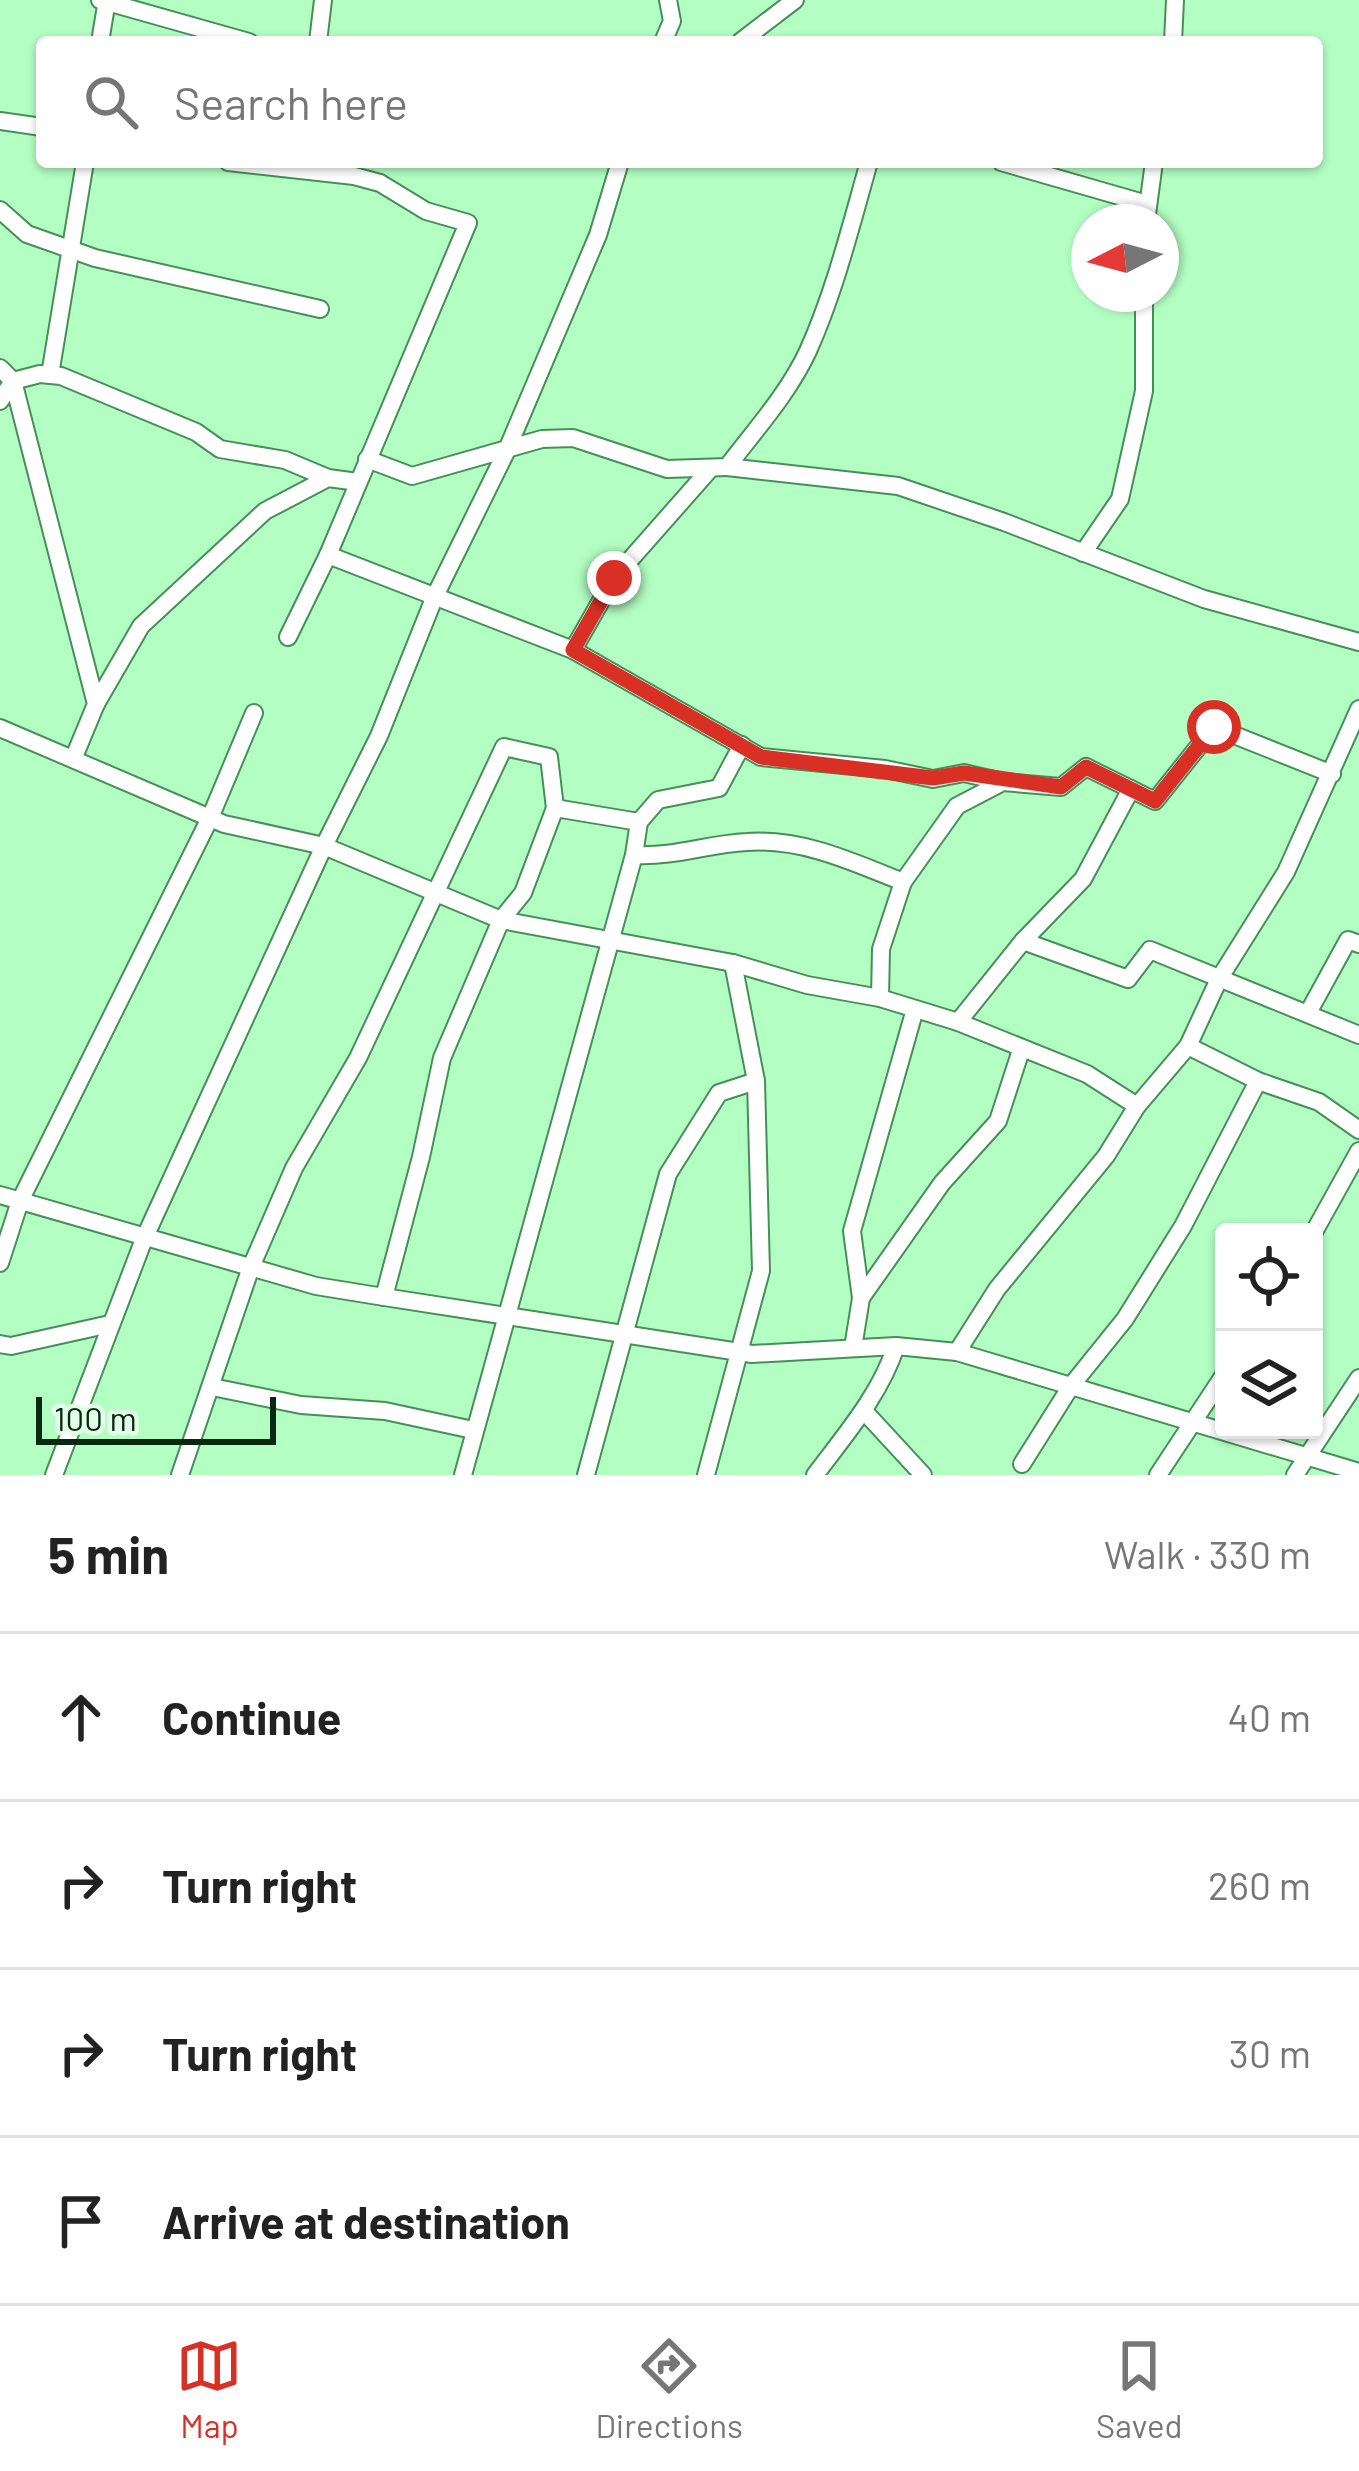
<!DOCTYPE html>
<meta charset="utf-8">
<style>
body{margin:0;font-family:Barlow,sans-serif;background:#f2f2f2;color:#222}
.controls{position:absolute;right:36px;bottom:36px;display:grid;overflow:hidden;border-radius:12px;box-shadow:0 3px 9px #0004}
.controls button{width:108px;height:108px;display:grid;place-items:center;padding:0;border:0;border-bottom:3px solid #e0e0e0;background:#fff;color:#222;font:60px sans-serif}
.compass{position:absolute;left:1071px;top:204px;width:108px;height:108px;border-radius:50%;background:#fff;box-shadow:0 3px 9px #0004;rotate:264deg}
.scale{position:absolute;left:36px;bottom:30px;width:240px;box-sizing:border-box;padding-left:12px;border:6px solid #092812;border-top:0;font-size:33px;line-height:42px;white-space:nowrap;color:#092812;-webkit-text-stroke:9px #e2ffe7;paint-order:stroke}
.stop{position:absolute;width:36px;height:36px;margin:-27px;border:9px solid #d93025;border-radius:50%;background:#fff}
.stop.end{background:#d93025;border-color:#fff;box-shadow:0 3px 12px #0008}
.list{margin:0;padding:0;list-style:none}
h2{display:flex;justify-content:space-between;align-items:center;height:156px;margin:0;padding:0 48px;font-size:51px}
h2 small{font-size:39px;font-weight:400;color:#767676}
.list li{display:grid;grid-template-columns:78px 1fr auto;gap:36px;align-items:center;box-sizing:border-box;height:168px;padding:0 48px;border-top:3px solid #e0e0e0}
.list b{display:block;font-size:45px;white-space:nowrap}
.list em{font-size:39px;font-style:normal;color:#767676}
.icon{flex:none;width:66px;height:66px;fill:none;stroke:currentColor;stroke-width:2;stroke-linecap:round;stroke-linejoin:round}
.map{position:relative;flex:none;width:1359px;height:1475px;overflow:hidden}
.search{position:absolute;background:#fff;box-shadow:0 3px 9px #0004;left:36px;right:36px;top:36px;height:132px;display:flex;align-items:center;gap:30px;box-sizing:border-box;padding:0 42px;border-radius:12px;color:#767676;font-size:45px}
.sheet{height:828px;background:#fff}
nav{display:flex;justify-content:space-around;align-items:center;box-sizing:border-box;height:168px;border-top:3px solid #e0e0e0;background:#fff;font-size:33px;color:#767676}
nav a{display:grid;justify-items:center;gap:6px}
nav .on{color:#d93025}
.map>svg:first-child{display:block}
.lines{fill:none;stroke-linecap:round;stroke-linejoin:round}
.minor-casing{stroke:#478f59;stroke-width:20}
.minor{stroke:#fff;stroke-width:16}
.route{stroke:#d93025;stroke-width:15}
</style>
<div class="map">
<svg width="1359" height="1475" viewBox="0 0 1359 1475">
<rect width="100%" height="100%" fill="#b3fec3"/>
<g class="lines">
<defs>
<g id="minor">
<path d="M100,0l149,42"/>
<path d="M100,42l7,-42"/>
<path d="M318,42l5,-42"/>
<path d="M663,42l9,-21 -4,-21"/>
<path d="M740,42l55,-42"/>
<path d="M1173,42l2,-42"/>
<path d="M0,121l42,6"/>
<path d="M228,162l126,14 26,7 46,28 42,12 -140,332 -40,82"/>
<path d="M1001,162l146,42"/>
<path d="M0,210l27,24 68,24 225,51"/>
<path d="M1146,222l8,-60"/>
<path d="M0,368l13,13 83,323 -22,53"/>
<path d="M50,375l35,-213"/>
<path d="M0,401l13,-20 27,-7 21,2 135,56 24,17 65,11 43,18"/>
<path d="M367,459l45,17 130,-37 31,-1 94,31 60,-2c28,-37 61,-73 81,-116 27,-60 43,-126 61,-189"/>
<path d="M727,467l171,19 106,36 200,77 155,43"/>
<path d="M1083,553l37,-54 24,-108v-97"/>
<path d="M328,555l245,95 188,107 124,12 48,10 31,-6 39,9"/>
<path d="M573,650l41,-72 97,-110"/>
<path d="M96,704l45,-78 124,-115 63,-33 30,4"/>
<path d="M0,728l224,96 100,22 177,74 232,43 74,22 73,13 78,24 129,52 50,32"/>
<path d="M639,822l19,-22 61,-12 23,-43"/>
<path d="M634,855c43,2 72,-11 113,-13 55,-4 106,20 156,40l-22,67 -1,49"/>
<path d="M903,882l54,-76 46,-24 58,5 25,-20 69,34 59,-74 118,47"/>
<path d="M1023,941l105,38 22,-29 209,85"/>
<path d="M1308,1013l40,-73 11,4"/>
<path d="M958,1022l65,-81 60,-62 48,-90"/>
<path d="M1188,1046l70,35 61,21 40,28"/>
<path d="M0,1195l316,91 68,11 368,57 144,-8 61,6 402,120"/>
<path d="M1314,1232l45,-81"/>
<path d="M0,1263l20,-62 190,-383 44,-105"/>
<path d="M384,1297l37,-140 21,-99 59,-138 22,-27 32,-85 84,14 -5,33 -171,620"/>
<path d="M861,1298l81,-115 56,-62 23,-71"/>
<path d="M0,1344l11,2 99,-22"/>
<path d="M853,1348l8,-50 -9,-67 63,-222"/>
<path d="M957,1352l40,-63 109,-133 31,-50 51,-60 31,-67 67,-107 73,-163"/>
<path d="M212,1387l89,18 84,6 88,19"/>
<path d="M864,1411l59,64"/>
<path d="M1022,1464l49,-78 54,-67 58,-93 75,-145"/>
<path d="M54,1475l90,-236 180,-393 55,-110 56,-140 71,-144 92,-217 22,-73"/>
<path d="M180,1475l71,-208 43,-99 64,-110 146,-311 45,10 6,51"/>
<path d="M586,1475l82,-301 51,-81 37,-12"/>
<path d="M706,1475l55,-204 -5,-190 -23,-118"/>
<path d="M815,1475c30,-40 65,-80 81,-129"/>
<path d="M1158,1475l66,-100"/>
<path d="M1295,1475l64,-97"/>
</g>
</defs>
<use href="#minor" class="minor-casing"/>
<use href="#minor" class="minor"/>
</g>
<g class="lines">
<path class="route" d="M614,578l-41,72 188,107 172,21 31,-5 97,14 25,-20 69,34 59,-74"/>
</g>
</svg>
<div class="controls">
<button><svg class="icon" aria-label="locate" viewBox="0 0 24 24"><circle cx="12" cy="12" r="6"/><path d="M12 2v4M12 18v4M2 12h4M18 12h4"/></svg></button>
<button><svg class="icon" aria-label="layers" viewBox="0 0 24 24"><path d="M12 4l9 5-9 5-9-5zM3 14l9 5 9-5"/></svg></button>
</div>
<svg class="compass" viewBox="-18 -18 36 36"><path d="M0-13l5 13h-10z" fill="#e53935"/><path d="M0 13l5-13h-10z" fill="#767676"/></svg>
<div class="scale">100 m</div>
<div class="stop" style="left:1214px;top:727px"></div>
<div class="stop end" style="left:614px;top:578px"></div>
<div class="search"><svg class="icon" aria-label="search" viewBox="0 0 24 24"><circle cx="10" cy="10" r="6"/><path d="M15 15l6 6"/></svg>Search here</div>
</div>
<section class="sheet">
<h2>5 min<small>Walk · 330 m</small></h2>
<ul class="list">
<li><svg class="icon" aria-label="ahead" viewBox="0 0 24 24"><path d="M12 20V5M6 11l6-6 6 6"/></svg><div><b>Continue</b></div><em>40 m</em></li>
<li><svg class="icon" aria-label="right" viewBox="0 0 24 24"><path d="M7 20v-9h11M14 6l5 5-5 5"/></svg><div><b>Turn right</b></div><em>260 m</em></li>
<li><svg class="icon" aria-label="right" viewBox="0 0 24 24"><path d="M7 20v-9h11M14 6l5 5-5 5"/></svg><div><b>Turn right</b></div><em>30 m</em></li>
<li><svg class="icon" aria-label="arrive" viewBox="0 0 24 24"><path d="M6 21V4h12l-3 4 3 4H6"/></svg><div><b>Arrive at destination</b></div></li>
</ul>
</section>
<nav>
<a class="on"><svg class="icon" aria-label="map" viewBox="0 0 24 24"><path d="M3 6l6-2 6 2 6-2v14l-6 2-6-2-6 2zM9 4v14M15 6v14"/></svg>Map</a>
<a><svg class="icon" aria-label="directions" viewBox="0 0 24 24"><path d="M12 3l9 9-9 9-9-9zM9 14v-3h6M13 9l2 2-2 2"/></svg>Directions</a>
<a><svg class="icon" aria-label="saved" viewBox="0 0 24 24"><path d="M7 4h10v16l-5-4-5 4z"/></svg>Saved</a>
</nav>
